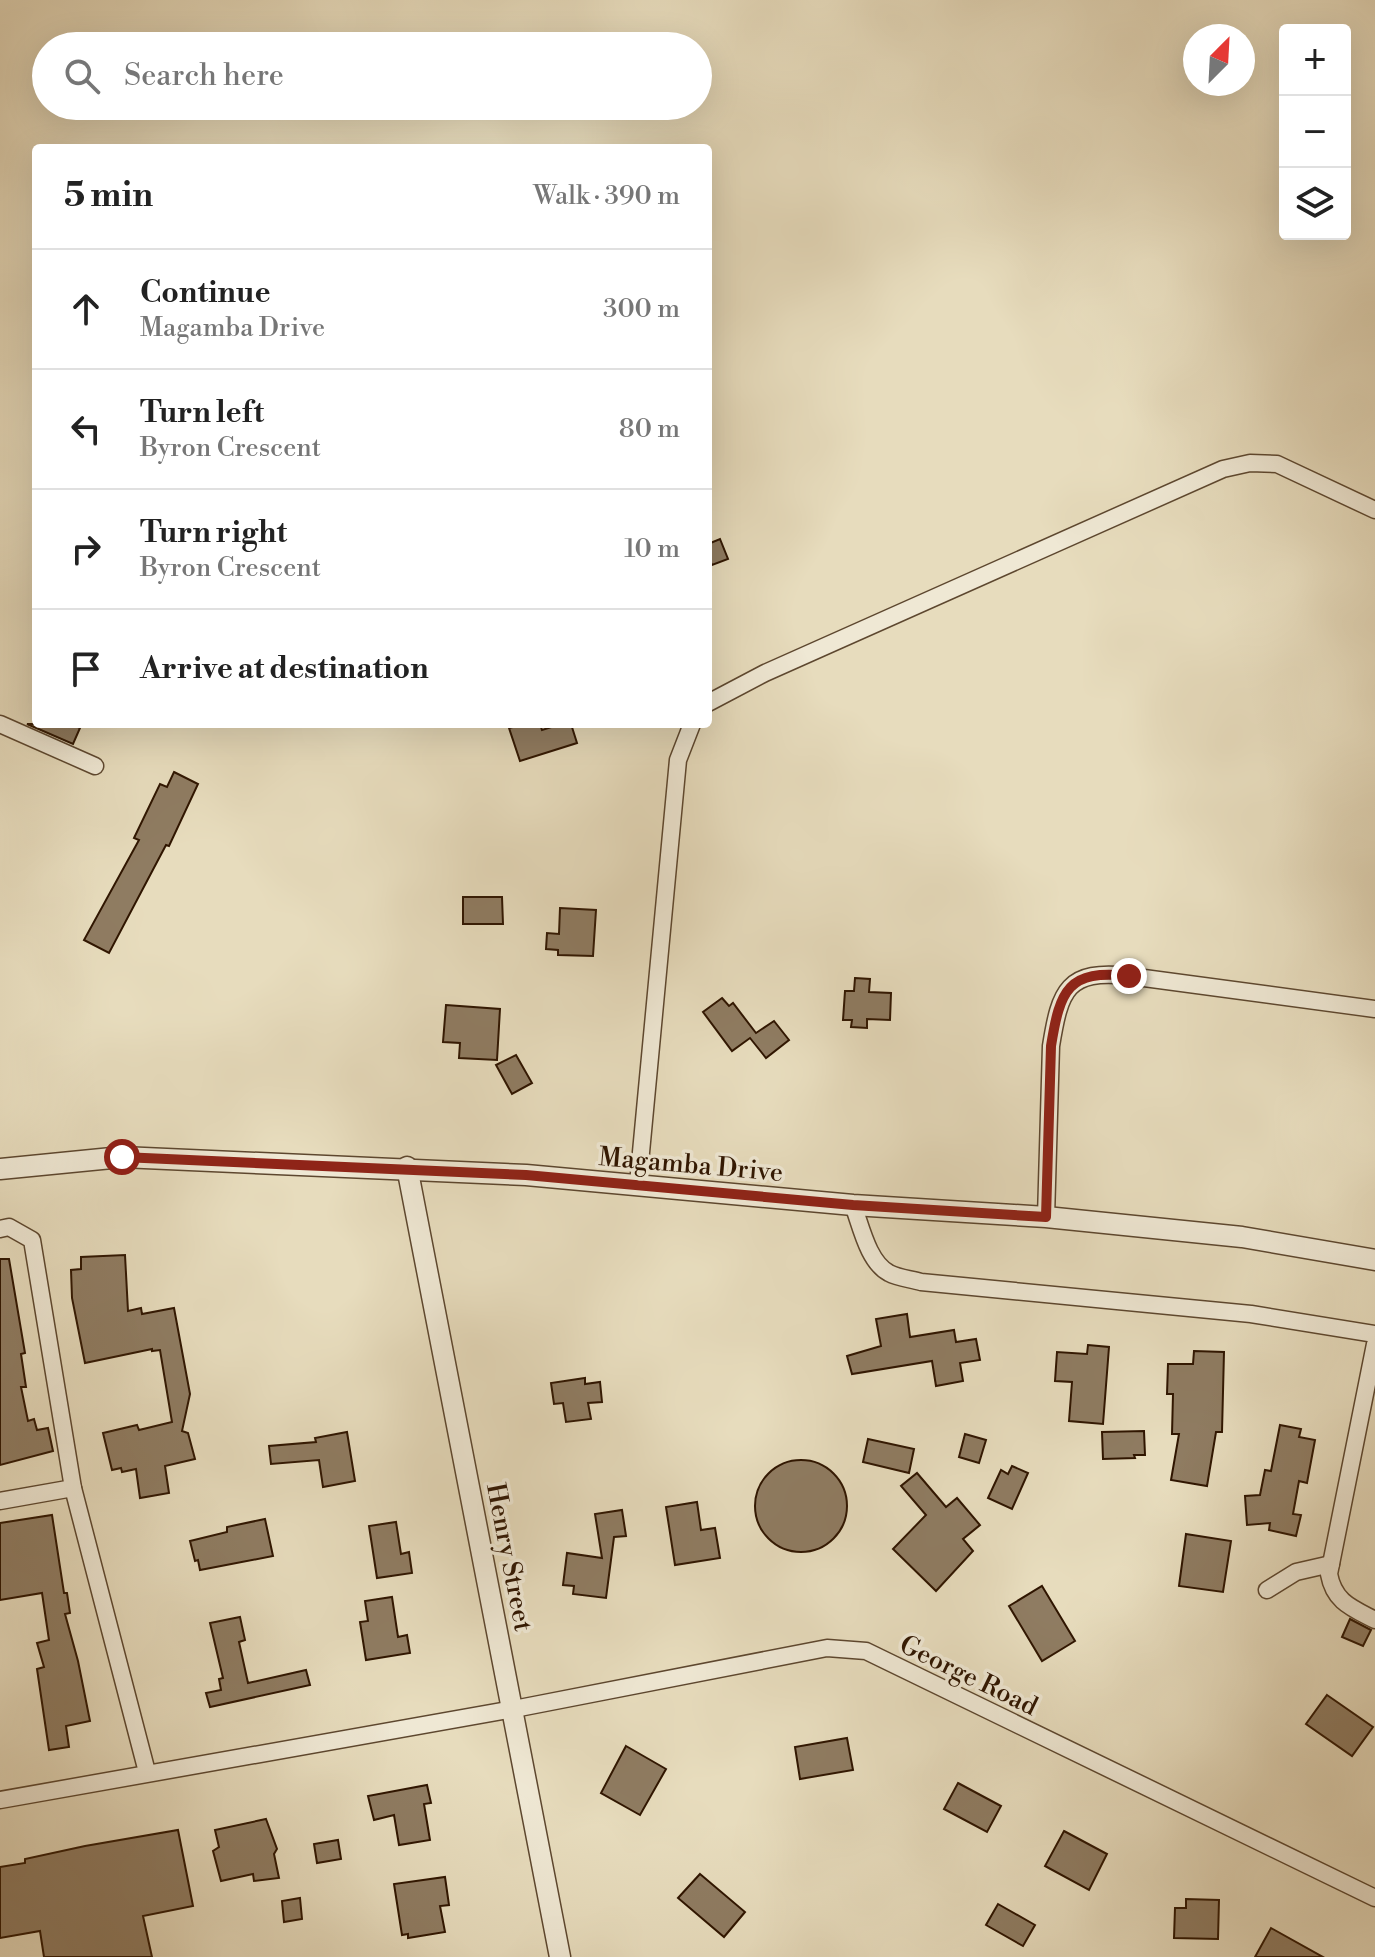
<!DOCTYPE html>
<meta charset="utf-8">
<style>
body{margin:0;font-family:"Libre Bodoni",serif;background:#f2f2f2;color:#222}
.controls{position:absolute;right:24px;top:24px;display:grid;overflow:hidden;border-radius:8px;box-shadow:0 8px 32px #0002}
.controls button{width:72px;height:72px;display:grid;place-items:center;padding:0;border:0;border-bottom:2px solid #e0e0e0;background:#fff;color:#222;font:40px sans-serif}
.compass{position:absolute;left:1183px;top:24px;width:72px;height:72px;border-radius:50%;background:#fff;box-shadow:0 8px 32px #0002;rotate:24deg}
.stop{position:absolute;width:24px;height:24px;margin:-18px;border:6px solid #8f2418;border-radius:50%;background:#fff}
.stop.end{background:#8f2418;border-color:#fff;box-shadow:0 2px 8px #0008}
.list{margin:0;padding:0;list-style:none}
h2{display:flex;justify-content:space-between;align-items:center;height:104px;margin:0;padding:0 32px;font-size:34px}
h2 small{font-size:26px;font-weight:400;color:#767676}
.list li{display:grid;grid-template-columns:52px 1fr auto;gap:24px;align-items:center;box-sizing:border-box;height:120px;padding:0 32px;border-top:2px solid #e0e0e0}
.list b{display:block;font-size:30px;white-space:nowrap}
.list p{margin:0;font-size:26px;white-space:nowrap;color:#767676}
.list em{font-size:26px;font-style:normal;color:#767676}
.icon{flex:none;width:44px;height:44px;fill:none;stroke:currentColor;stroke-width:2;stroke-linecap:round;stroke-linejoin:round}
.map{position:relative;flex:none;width:1375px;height:1957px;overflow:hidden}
.search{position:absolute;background:#fff;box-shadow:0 8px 32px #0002;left:32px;top:32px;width:680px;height:88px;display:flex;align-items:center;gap:20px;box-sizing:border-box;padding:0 28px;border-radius:44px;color:#767676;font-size:30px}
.panel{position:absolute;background:#fff;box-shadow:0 8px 32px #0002;left:32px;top:144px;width:680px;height:584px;border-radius:8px}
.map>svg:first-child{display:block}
.building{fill:#8f7c62;stroke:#2f1500;stroke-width:2}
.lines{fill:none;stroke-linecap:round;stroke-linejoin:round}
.minor-casing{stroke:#5d472f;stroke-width:19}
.tertiary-casing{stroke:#5d472f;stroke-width:23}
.minor{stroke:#efe8d4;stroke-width:16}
.tertiary{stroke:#efe8d4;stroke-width:20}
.route{stroke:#8f2418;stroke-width:10}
.labels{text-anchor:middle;stroke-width:7;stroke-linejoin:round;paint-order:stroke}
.street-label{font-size:26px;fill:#2f1500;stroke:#efe8d4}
</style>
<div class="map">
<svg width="1375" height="1957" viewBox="0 0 1375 1957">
<rect width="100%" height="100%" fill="#e7dcbd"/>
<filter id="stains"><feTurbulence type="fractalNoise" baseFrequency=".0025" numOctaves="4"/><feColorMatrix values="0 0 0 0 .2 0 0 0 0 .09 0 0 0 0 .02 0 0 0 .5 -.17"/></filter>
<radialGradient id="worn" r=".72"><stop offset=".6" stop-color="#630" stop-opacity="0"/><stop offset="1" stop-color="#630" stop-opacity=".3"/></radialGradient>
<g class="building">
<path d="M720,539l8,20 -16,6 -4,-10v-11z"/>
<path d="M27,724h44l9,4 -7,16z"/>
<path d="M524,724h16l2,6 19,-6h10l6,19 -57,18 -11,-33z"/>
<path d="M174,772l24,12 -29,62 -3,-1 -57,108 -25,-13 55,-100 -5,-2 26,-54 7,3z"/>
<path d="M463,897h39l1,27h-40z"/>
<path d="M560,908l36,2 -3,46 -35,-1v-5l-12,-1 1,-16 12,1z"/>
<path d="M855,978l15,1 -1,13 22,1 -1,27 -23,-1v9l-16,-1 1,-7h-9l2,-29h9z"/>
<path d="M722,998l7,8 4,-3 23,30 18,-12 15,19 -23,18 -16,-20 -18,13 -29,-39z"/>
<path d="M446,1005l54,4 -3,51 -38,-2 1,-15 -17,-1z"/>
<path d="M516,1055l16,28 -20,11 -16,-29z"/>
<path d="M125,1255l3,56 13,-3 1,6 32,-6 16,86 -8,37 6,2 7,26 -30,7 4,27 -29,5 -4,-29 -14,3 -1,-4 -9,2 -9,-37 34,-8 2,5 33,-8 -12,-72 -8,1v-2l-67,14 -13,-65 -1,-28 10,-1v-12z"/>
<path d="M0,1259h9l16,94 -4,1 5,33h-5l7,34 6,-2 3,11 11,-2 5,23 -53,14z"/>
<path d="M907,1314l3,23 44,-7 2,12 20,-3 4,21 -20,3 3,18 -27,5 -4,-25 -80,13 -5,-18 34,-10 -5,-27z"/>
<path d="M1088,1345l21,2 -6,77 -34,-3 3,-39 -17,-1 2,-29 30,2z"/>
<path d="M1194,1351l30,1 -2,80h-6l-9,54 -36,-6 8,-46h-7l1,-40h-6l1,-30h25z"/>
<path d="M585,1378v6l15,-2 2,20 -14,1 3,16 -25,3 -3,-19 -9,1 -3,-21z"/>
<path d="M1280,1425l21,4 -2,8 16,3 -8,43 -8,-2 -6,33 8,1 -5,21 -27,-6 1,-7 -23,2 -2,-29 15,-1 5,-25 6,1z"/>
<path d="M1144,1431l1,24h-11l1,3 -32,1 -1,-27z"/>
<path d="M347,1432l8,49 -32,6 -4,-27 -48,4 -2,-18 47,-4 -1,-4z"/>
<path d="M965,1434l21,6 -7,23 -20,-6z"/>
<path d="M868,1439l46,10 -5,24 -46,-11z"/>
<circle cx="801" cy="1506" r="46"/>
<path d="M1012,1466l16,7 -16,36 -24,-11 13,-28 7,4z"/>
<path d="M917,1473l29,34 11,-9 23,27 -17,14 10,12 -37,40 -43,-42 33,-34 -25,-29z"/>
<path d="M697,1502l4,28 14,-2 5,30 -45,7 -9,-58z"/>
<path d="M622,1510l4,26 -12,1 -8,61 -33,-4 1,-8 -11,-1 4,-32 35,5 -7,-44z"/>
<path d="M52,1515l12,78h3l3,20 -5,1 13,47 12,60 -24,5 3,21 -20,3 -12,-81 7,-2 -7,-24 12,-3 -7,-47 -42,7v-77z"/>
<path d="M265,1519l8,37 -73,14 -2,-10 -3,1 -5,-20 37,-9v-5z"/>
<path d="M396,1522l5,32 8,-2 3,21 -35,5 -8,-52z"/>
<path d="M1186,1534l45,7 -8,51 -44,-6z"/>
<path d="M1042,1586l33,55 -33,20 -33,-55z"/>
<path d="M392,1597l6,40 9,-2 3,18 -44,7 -6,-38 8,-1 -3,-20z"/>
<path d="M240,1617l5,23 -6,2 9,41 58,-13 4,15 -100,22 -4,-14 15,-3 -2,-11 4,-1 -13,-55z"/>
<path d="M1350,1619l21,11 -8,16 -21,-9z"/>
<path d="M1327,1695l46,32 -21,29 -46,-32z"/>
<path d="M847,1738l6,32 -53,9 -5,-32z"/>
<path d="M626,1746l40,23 -26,46 -39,-22z"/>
<path d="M958,1783l43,23 -14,26 -43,-23z"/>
<path d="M427,1785l4,18 -7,1 6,36 -31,5 -5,-30 -20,5 -6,-24z"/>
<path d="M266,1819l11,30 -3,5 5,24 -25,3 -1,-7 -32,7 -8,-30 6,-4 -4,-17z"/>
<path d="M178,1830l15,76 -50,10 9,41h-108l-4,-26 -40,7v-71l25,-4v-4l60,-13z"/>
<path d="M1064,1831l43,23 -18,36 -44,-24z"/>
<path d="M338,1840l3,19 -24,4 -3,-19z"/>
<path d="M700,1874l45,38 -21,25 -46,-39z"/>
<path d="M445,1877l4,28 -9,1 5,26 -37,6v-4l-6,1 -8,-51z"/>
<path d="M300,1898l2,21 -18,3 -2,-21z"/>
<path d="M1186,1899l33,1 -1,39 -44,-1 1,-30h11z"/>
<path d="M998,1904l37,21 -12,21 -37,-21z"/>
<path d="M1271,1928l52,29h-68z"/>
</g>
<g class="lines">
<defs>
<g id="minor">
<path d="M708,703l57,-30 458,-204 27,-6 27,1 98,46"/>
<path d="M0,724l95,42"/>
<path d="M638,1184l40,-424 14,-36"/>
<path d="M853,1205c8,21 15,57 36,68 9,5 22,6 32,9l330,32 124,20"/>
<path d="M1046,1217l5,-171c9,-56 16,-77 78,-70l246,33"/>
<path d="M0,1229l9,-2 23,13 41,248 74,284"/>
<path d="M1375,1344l-46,230c5,28 23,34 46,46"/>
<path d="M0,1501l73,-13"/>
<path d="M1267,1590l29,-18 35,-8"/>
<path d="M0,1800l514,-91 313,-61 39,3 509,247"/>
</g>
<g id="tertiary">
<path d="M407,1167l153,790"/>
<path d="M0,1169l122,-12 404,18 327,30 193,12 196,20 133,23"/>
</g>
</defs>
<use href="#minor" class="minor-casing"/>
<use href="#tertiary" class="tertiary-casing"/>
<use href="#minor" class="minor"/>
<use href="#tertiary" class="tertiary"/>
</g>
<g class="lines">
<path class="route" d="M122,1157l404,18 327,30 193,12 5,-171c9,-56 17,-77 78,-70"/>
</g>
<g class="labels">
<g class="street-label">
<text transform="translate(691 1164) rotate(5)" y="9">Magamba Drive</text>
<text transform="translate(510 1557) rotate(79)" y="9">Henry Street</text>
<text transform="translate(969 1675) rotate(26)" y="9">George Road</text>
</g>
</g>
<rect width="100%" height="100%" filter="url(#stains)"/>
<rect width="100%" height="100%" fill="url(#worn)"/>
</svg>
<div class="controls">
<button>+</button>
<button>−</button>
<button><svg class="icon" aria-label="layers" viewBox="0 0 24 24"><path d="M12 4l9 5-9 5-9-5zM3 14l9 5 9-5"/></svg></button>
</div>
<svg class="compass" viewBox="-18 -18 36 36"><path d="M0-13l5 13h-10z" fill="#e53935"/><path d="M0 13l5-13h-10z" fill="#767676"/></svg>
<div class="stop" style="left:122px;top:1157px"></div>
<div class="stop end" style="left:1129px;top:976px"></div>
<div class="search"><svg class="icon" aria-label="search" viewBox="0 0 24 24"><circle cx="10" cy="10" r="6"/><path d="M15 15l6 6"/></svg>Search here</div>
<section class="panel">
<h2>5 min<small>Walk · 390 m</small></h2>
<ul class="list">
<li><svg class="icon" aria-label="ahead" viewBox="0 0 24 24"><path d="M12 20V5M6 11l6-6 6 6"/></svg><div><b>Continue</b><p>Magamba Drive</p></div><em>300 m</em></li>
<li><svg class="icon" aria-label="left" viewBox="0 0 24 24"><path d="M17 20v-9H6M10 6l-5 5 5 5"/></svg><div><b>Turn left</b><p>Byron Crescent</p></div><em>80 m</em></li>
<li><svg class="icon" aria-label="right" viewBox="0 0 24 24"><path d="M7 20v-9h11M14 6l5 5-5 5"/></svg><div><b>Turn right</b><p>Byron Crescent</p></div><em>10 m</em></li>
<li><svg class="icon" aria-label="arrive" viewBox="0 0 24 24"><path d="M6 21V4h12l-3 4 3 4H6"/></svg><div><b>Arrive at destination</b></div></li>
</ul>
</section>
</div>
